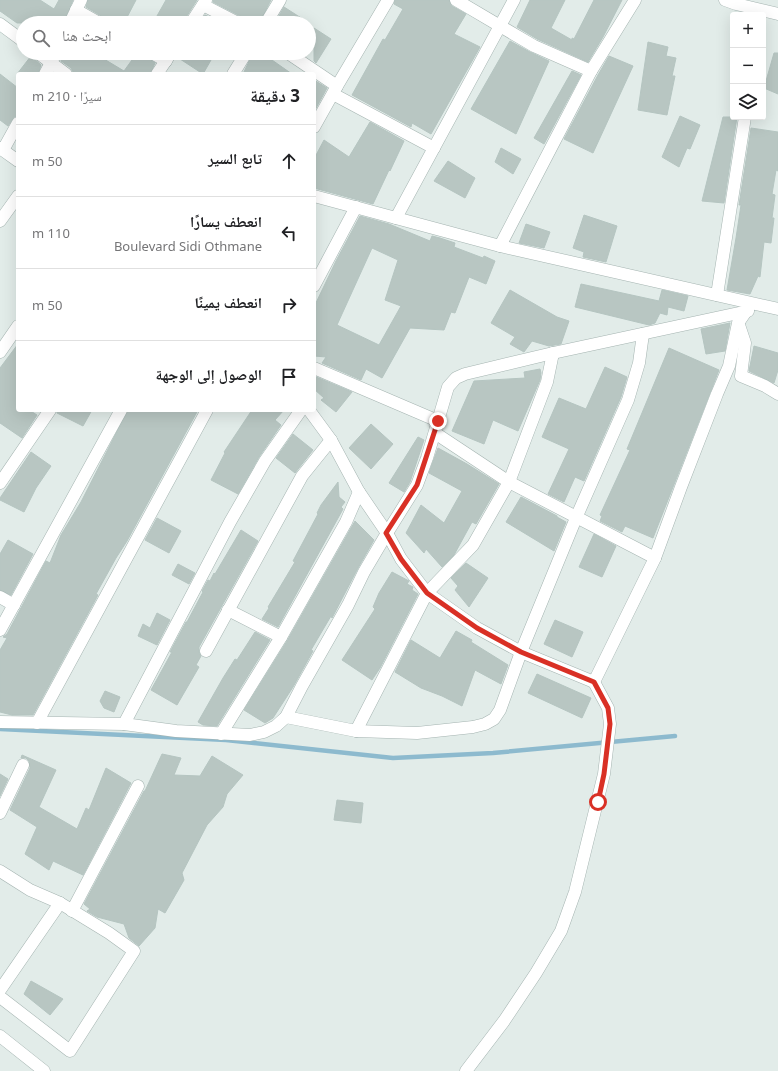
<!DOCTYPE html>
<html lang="ar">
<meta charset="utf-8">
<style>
body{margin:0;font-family:"Noto Sans","Noto Naskh Arabic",sans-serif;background:#f2f2f2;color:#202124;direction:rtl}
.controls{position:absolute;right:12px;top:12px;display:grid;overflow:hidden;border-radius:4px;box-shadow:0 4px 16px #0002}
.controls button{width:36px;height:36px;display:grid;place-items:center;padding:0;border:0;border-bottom:1px solid #e0e0e0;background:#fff;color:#202124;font:20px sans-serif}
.stop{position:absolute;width:12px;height:12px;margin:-9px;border:3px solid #d93025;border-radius:50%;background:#fff}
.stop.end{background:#d93025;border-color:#fff;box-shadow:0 1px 4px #0008}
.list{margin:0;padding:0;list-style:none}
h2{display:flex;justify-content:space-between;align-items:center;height:52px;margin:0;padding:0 16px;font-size:17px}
h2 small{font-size:13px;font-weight:400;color:#757577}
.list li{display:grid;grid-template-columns:26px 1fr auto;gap:12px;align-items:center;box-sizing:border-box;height:72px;padding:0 16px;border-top:1px solid #e0e0e0}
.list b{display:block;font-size:15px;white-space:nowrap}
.list p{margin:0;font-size:13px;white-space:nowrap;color:#757577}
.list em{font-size:13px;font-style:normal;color:#757577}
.icon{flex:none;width:22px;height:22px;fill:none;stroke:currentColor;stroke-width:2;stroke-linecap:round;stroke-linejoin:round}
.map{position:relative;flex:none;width:778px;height:1071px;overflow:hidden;direction:ltr}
.search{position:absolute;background:#fff;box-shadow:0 4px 16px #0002;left:16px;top:16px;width:300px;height:44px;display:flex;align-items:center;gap:10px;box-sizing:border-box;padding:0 14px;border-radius:22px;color:#757577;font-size:15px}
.panel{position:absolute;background:#fff;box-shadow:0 4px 16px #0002;left:16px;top:72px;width:300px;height:340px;border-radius:4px;direction:rtl}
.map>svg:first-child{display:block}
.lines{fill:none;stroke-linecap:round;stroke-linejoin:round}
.stream{stroke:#8dbace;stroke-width:4.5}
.building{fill:#b8c6c2;stroke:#b5c5c1;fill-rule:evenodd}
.minor-casing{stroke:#a5b4b1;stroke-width:13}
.minor{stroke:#fff;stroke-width:12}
.route{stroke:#d93025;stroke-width:5}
</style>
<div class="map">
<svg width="778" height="1071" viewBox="0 0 778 1071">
<rect width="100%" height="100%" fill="#e2ece9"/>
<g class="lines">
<path class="stream" d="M0,729l226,11 167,18 100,-5 182,-17"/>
</g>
<g class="building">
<path d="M0,0h40l14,9 5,-9h14l-10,23h-46l-17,-12z"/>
<path d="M88,0h48l-12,23h-18l-3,-6 -17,-10z"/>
<path d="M166,0h31l-12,19 -1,4h-31z"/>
<path d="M213,0h58l-12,23h-14l-3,-6 -29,-15z"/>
<path d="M395,0h54l3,6 14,8 -12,20 26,13 -49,87 -19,-11 -1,4 -59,-32 31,-56 2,1 18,-31 -9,-5z"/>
<path d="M530,0h35l-14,28 21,12v-2l2,1 20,-39h28l-19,37 -15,25 -51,-23 -20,-12z"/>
<path d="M284,7l25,16h-34z"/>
<path d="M205,15l17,8h-22z"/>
<path d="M314,28l17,11 -15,24 -2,-2z"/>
<path d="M510,41l20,11 19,9 -33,73 -45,-25z"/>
<path d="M648,42l20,5 -2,9 10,2 -4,18h3l-8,39 -29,-5z"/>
<path d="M63,53h31l30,18 13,-18h8l1,4 9,6 -5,11h-76l-3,-6 -10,-7z"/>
<path d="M178,53h37l-12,21 -26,-17z"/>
<path d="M253,53h9l30,21h-49z"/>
<path d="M774,53h4v41l-14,-6z"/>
<path d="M31,56l10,9 -3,9h-21z"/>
<path d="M609,56l24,10 -40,87 -29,-14 34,-64z"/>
<path d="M572,71l9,4 -37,69 -10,-6z"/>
<path d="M0,74l18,14v28l-4,1 -6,9 -8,-6z"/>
<path d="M314,80l13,8 -13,24z"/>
<path d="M680,116l20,9 -10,24 -3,-1 -8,19 -17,-10z"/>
<path d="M723,117h14l-13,86 -22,-2z"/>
<path d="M370,122l34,19 -14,30 -1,-1 -16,34 -59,-16v-29l10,-19 25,17z"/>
<path d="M751,128l27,4v39l-2,-1 -4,24 3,1 -3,23h2l-3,25 -7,-1 -4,35 -2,-1 -8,18 -23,-4 9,-52 5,-33h-2z"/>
<path d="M501,148l20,11 -8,15 -18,-12z"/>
<path d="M448,161l27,17 -10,20 -31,-17z"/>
<path d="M584,215l33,11 -11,36 -23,-5 1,-5 -11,-4z"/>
<path d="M360,216l29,8 41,17 2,-5 8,2 15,5 -1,4 29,11 1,-2 11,5 -9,23 -17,-7 -14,36 -4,-1 -7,18 -34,-2 -28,50 -16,-9 -5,11 -39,-17 4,-6 -12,-1v-49l22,-46zM372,248l26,12 -13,40 16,6 -22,39 -42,-20z"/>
<path d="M526,224l24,8 -6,16 -25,-5z"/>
<path d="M581,284l78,17 3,-11 26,6 -4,15 -16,-4 -1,8 -7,-2 -5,10 -6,2 -74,-18z"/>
<path d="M510,290l47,27 12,4 -8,23 -12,2 -17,-5 -8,11 -14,-8 5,-7 -24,-14z"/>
<path d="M730,323l-5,28 -19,3 -5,-25z"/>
<path d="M18,344v66h11l8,5 -15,23 -22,-15v-55z"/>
<path d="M754,346l24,7v17l-4,13 -25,-12z"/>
<path d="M669,348l50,22 -66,168 -28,-12 -3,6 -22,-11 2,-5 -2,-1 30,-65 -3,-1z"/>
<path d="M605,367l22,10 -6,20 -37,84 -9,-4 -11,25 -16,-8 21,-45 -27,-12 17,-39 27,11z"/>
<path d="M540,369l1,4 -1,7 -22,51 -25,-11 -9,24 -32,-13 22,-50 51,-3 -1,-6z"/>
<path d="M314,376l38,16 -16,20 -15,-12 3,-2 -10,-9z"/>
<path d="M57,410h35l-9,16 -26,-13z"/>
<path d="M128,410h70l-71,131 -11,17 -20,36 2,1 -65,120h-21l-12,-3v-62l7,-12 -4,-1 4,-3 39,-73 4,2 11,-28 20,-33z"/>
<path d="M252,410h32l-9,10 6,5 -22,32 -21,37 -27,-14 14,-27 -1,-1z"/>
<path d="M371,424l22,20 -22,25 -22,-21z"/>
<path d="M293,434l20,16 -18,23 -19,-15z"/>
<path d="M418,437l6,3 -14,42 -6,10 -15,-9z"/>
<path d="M438,448l29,16 32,20 -23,40 -4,-2 -18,33 -12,12 -16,-18 -2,4 -18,-20 15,-28 23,18 18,-32 -33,-18z"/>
<path d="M31,452l20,14 -15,22 -12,24 -24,-12v-2z"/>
<path d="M338,482l1,15 6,5 -4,5 2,2 -65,118 -16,-8 7,-11 -1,-1 27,-45 -2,-1 25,-47 -1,-1 4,-8z"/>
<path d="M521,497l36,19v1l9,5 -12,29 -48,-29z"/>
<path d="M157,518l24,13 -12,22 -24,-13z"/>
<path d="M355,521l19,19 -16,28 -26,50 -1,-2 -20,34 2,1 -20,36 -20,31 -8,5 -21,-13 43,-69z"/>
<path d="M241,530l17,11 -59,106v5l2,4 -5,9 3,2 -22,38 -26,-15 21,-38h-2l16,-30h1l16,-30 -1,-1 6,-11 2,1 4,-8 1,1z"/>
<path d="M594,534l22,12 -14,31 -23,-10z"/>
<path d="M8,540l25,14 -22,41 -11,-5v-36z"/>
<path d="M466,563l22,15 -19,29 -14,-17 3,-4 -7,-8z"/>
<path d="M178,564l17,9 -6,11 -17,-9z"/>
<path d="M392,572l17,9 -2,3 6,3 -1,3 6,4 -38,74 -8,12 -30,-20 33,-51 -2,-2 6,-14z"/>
<path d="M157,613l13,7 -13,25 -19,-9 5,-12 7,4z"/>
<path d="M555,620l28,12 -11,25 -28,-13z"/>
<path d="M456,631l16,9 -1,2 37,23 -7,19 -26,-14 -13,36 -20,-10 -21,-8 -26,-16 16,-32 29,18z"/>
<path d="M255,632l15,8 -53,86 -14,-1 -5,-3 25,-44 12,-19 2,1z"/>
<path d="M537,674l54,24 -9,20 -54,-25z"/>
<path d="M105,691l15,6 -6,15 -10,-4 -4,-7z"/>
<path d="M162,754l19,4 -7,17 26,1 12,-20 31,19 -16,19 -4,13 -16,18 -25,48 2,7 -19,33 -7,-4 -3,19 -16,18 -10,-8 -5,-14 -27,-7 -10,-6 3,-2 -6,-5 60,-113h1z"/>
<path d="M22,755l34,15 -17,37 38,22 9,-21 3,2 17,-42 25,15 -48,92 -30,-14 -4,9 -24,-16 12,-27 -27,-17 20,-42 -1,-7 -3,-3h-5z"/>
<path d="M0,774l8,5 -8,17z"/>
<path d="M337,800l26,3 -2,20 -27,-3z"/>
<path d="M31,981l32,18 -13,16 -26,-21z"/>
</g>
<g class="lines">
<defs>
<g id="minor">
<path d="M456,0l78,46 57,25 44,-71"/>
<path d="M725,0l11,4 42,10"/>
<path d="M203,5l35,18"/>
<path d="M76,10l23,13"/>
<path d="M70,23l11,-23"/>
<path d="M191,23l15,-23"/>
<path d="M266,23l14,-23"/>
<path d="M0,24l23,17"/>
<path d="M38,53l28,21"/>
<path d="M152,53l14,8"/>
<path d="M288,53l49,33"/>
<path d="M45,74l11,-21"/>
<path d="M157,74l14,-21"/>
<path d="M233,74l13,-21"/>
<path d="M333,94l101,54"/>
<path d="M314,127l23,-41 51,-86"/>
<path d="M0,148l18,13"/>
<path d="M3,150l15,-27"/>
<path d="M314,196l186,50 278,63"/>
<path d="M396,218l118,-218"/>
<path d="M0,221l18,-25"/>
<path d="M500,246l91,-175"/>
<path d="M314,286l42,-79"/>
<path d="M717,295l28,-178"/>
<path d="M739,325l6,18 -4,33 24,10 13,8"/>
<path d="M0,352l18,-26"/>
<path d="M314,368l124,53"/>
<path d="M309,410l22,30 28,52 28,41 14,26 26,34 50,35 44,24 73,30"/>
<path d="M435,433l74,49 146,76"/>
<path d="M0,483l50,-73"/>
<path d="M0,597l14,8"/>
<path d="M228,610l53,27"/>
<path d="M0,630l121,-220"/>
<path d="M206,651l96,-175 29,-36"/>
<path d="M594,682l61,-124 26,-71 36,-93 12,-28 9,-43 11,-16"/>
<path d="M286,717l70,14 61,2 56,-6 12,-3 9,-5 6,-9 21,-58 55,-134 52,-118 11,-37 4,-29"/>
<path d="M0,722l124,2 52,7 74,4 14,-3 12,-6 10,-9 16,-31 46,-81 16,-33 23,-39 30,-48 10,-27 21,-71 8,-9 9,-4 88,-21 195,-42"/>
<path d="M37,723l170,-313"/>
<path d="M124,724l106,-202 35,-61 36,-51"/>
<path d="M356,731l71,-138 46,-48 36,-63 38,-100 6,-29"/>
<path d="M221,734l60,-97 65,-115 13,-30"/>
<path d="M0,813l23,-48"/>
<path d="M0,871l30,19 30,13 49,30 25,18 -64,100 -70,-54"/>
<path d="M72,911l66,-125"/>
<path d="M0,990l60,-87"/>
<path d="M0,1036l44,35"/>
<path d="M466,1071l38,-50 32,-48 25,-42 14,-39 29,-118 6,-50 -2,-16 -14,-26"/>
</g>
</defs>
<use href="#minor" class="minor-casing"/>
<use href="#minor" class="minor"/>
</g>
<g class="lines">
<path class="route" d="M438,421l-21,64 -31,48 15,26 26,34 50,35 44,24 73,30 14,26 2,16 -6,50 -6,28"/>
</g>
</svg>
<div class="controls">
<button>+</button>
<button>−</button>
<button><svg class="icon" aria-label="layers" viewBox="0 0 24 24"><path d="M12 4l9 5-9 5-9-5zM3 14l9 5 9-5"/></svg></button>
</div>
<div class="stop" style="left:598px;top:802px"></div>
<div class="stop end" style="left:438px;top:421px"></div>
<div class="search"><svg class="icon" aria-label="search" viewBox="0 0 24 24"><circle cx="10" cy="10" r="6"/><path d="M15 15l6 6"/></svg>ابحث هنا</div>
<section class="panel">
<h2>3 دقيقة<small>سيرًا · 210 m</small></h2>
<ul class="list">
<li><svg class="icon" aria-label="ahead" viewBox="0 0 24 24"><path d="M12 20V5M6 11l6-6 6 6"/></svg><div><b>تابع السير</b></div><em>50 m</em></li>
<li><svg class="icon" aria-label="left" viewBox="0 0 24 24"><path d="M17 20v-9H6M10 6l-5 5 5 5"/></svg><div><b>انعطف يسارًا</b><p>Boulevard Sidi Othmane</p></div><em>110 m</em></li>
<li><svg class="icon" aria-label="right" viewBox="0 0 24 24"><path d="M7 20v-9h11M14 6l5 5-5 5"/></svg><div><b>انعطف يمينًا</b></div><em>50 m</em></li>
<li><svg class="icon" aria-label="arrive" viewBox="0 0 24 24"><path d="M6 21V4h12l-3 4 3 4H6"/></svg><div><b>الوصول إلى الوجهة</b></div></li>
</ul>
</section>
</div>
